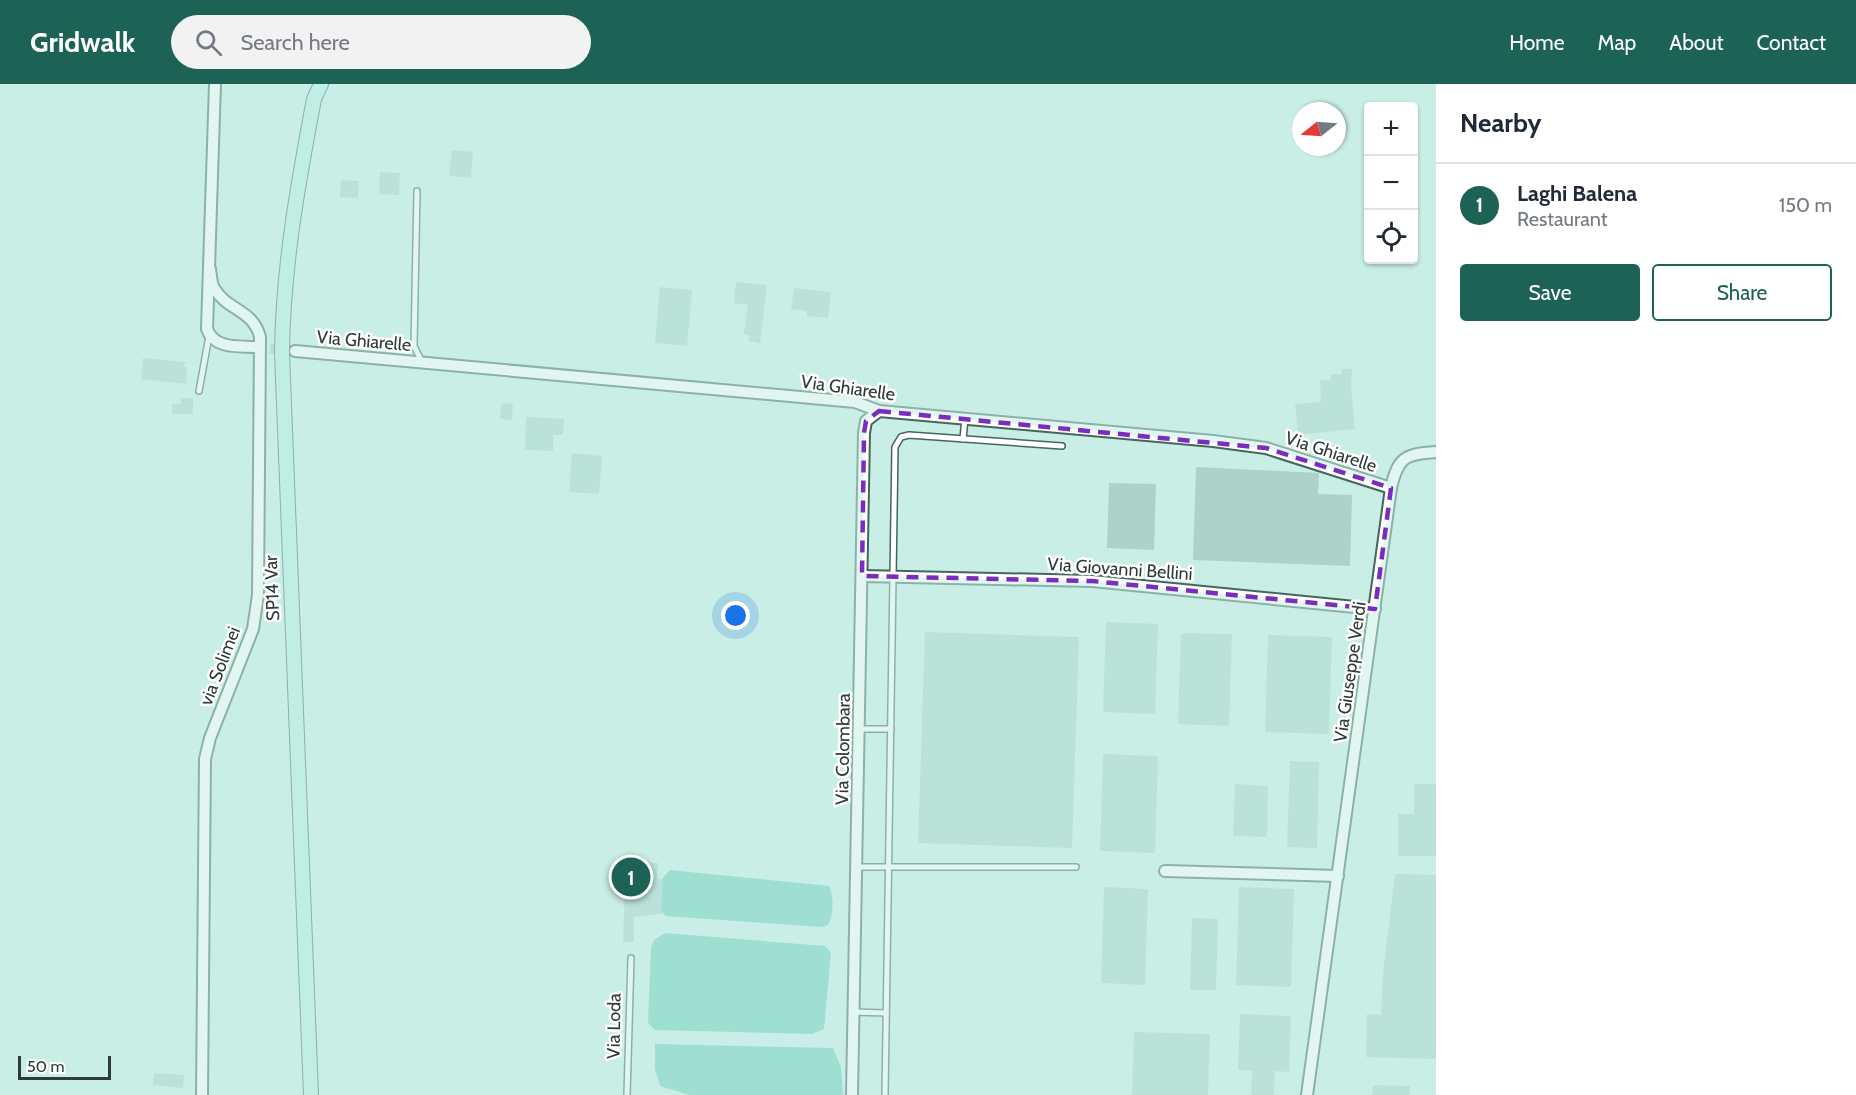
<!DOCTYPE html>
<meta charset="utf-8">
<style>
body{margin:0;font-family:Cabin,sans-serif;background:#f2f2f3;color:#1f2937}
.controls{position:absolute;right:18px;top:18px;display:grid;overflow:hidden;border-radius:6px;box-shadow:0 2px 4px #0004}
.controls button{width:54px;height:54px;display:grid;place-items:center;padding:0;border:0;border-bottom:2px solid #e0e1e3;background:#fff;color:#1f2937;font:30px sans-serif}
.compass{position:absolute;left:1292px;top:18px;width:54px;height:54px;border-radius:50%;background:#fff;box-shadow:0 2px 4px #0004;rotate:253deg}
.scale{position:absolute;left:18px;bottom:15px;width:93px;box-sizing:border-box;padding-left:6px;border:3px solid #2c3b37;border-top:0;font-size:16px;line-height:21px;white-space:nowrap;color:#2c3b37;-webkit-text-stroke:4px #fff;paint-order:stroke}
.you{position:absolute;left:736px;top:532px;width:21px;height:21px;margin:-15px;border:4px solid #fff;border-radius:50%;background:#1a73e8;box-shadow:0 0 0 9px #1a73e833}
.badge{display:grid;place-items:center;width:39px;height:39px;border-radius:50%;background:#1c6356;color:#fff;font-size:20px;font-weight:700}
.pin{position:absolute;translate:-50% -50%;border:3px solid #fff;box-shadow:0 2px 6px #0006}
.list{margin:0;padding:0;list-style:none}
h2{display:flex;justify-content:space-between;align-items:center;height:78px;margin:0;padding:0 24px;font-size:26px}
h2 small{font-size:20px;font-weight:400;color:#747a83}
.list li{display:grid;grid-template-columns:39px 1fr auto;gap:18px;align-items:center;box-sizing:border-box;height:84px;padding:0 24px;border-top:2px solid #e0e1e3}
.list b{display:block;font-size:22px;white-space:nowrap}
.list p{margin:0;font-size:20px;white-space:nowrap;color:#747a83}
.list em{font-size:20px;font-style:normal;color:#747a83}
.actions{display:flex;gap:12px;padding:18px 24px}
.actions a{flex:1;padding:14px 0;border:2px solid #1c6356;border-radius:6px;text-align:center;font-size:21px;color:#1c6356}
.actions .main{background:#1c6356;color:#fff}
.icon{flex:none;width:33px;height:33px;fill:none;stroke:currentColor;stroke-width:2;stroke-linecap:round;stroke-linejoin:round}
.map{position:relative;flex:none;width:1436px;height:1011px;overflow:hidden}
header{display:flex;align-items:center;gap:36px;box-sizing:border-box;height:84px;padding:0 30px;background:#1c6356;color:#fff}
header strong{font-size:28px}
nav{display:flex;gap:33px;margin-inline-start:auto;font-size:21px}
.search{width:420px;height:54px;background:#f2f2f3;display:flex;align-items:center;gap:15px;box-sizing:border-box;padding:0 21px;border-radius:33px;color:#747a83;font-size:22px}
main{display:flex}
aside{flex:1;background:#fff}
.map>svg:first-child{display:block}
.water{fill:#6cccb8}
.building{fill:#acd2c9}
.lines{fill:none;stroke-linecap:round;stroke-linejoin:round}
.street-tunnel{stroke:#a9cac2;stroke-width:10;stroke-dasharray:10 5;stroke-linecap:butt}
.lane-casing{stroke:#44665e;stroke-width:8}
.street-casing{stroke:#44665e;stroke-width:14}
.secondary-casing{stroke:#44665e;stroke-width:16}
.lane{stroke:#fff;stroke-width:5}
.street{stroke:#fff;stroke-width:10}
.secondary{stroke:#b6ede5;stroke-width:14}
.marked{fill:none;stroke:#7b2cbf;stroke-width:4.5;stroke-dasharray:12 8;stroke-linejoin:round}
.labels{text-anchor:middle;stroke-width:5;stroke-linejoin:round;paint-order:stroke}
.street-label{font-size:18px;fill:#2c3b37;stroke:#fff}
</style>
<header>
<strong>Gridwalk</strong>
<div class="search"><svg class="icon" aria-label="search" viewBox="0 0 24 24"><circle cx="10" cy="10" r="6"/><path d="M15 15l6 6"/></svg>Search here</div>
<nav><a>Home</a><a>Map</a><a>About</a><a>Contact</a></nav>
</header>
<main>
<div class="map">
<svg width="1436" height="1011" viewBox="0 0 1436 1011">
<rect width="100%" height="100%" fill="#c8eee5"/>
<g class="water">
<path d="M670,786l159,16c5,13 5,27 -1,39l-6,2 -156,-11 -5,-5 1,-32z"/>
<path d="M665,849l160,13 6,7 -7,76 -12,5 -157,-4 -7,-7 3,-76 3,-7z"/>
<path d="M655,960l178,4 8,19 2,28h-154l-29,-9 -5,-17z"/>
</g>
<g class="building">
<path d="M452,66l21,2 -2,26 -22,-2z"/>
<path d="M380,88l20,1 -1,22 -20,-1z"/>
<path d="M341,96l18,1 -1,17 -18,-1z"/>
<path d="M736,198l31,3 -7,58 -11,-2v-6l-5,-1 4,-29 -14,-2z"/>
<path d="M660,203l32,3 -5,56 -32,-3z"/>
<path d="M794,204l37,4 -3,26 -21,-2v-5l-16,-2z"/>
<path d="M143,274l42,4 -1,5h3l-1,17 -45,-5z"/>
<path d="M1342,285h10l-1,19 4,41 -57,6 -3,-31 26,-2 -1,-22h11v-6h11z"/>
<path d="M181,314h12v16h-21v-10h9z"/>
<path d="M501,319l12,1 -1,16 -12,-1z"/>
<path d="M526,333l38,2 -1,16h-10v16l-28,-1z"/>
<path d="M572,369l30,3 -3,38 -30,-2z"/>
<path d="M1196,383l123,6 -1,21 34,1 -2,71 -157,-6z"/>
<path d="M1109,399l47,1 -2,66 -47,-2z"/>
<path d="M1106,538l52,2 -3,90 -52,-2z"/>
<path d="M925,548l154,5 -7,211 -154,-5z"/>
<path d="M1181,549l51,1 -3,92 -51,-2z"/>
<path d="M1268,551l64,2 -3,97 -64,-2z"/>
<path d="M1103,670l55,2 -3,97 -55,-2z"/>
<path d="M1290,677l29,1 -2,86 -30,-1z"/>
<path d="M1235,700l33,2 -1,51 -34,-1z"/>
<path d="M1414,700h22v72h-38v-42h16z"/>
<path d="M626,774h11v4l21,1 -1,16 5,1 -1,34 -27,3v25h-11z"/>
<path d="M1395,790l41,1v184l-70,-2 1,-43 14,1 2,-42z"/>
<path d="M1104,803l44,2 -3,96 -44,-2z"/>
<path d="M1239,803l55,2 -3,98 -55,-2z"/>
<path d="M1192,834l26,1 -2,71h-26z"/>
<path d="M1240,930l51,2 -2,56 -14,-1 -1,24h-23l1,-24 -14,-1z"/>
<path d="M1134,948l76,2 -2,61h-76z"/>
<path d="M154,989l30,2 -1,13 -30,-3z"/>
<path d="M1373,1001l37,1v9h-38z"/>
</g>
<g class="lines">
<path class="street-tunnel" d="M255,263l33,4"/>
<defs>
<g id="lane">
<path d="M417,107l-3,155 8,16"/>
<path d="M199,307l10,-55"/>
<path d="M963,355l2,-21"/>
<path d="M860,645h31"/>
<path d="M857,783h219"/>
<path d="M854,928l32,1"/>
<path d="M627,1011l4,-137"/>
<path d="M885,1011l10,-648 6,-10 8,-2 153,11"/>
</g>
<g id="street">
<path d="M215,0l-8,245c7,20 31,17 48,18"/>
<path d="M295,267l560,51 24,9 334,30 53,7 125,40"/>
<path d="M862,492l230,5 283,28"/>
<path d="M1165,787l173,5"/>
<path d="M202,1011l3,-336 5,-21 43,-109 5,-34 2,-258c-7,-28 -33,-26 -46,-49 -3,-5 -3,-13 -4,-19"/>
<path d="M852,1011l12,-662 2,-12 13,-10"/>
<path d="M1307,1011l84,-607c7,-31 14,-34 45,-36"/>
</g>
<path id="secondary" d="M311,1011l-29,-742c1,-87 16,-169 32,-254l7,-15"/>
</defs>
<use href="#lane" class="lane-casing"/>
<use href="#street" class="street-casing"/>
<use href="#secondary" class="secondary-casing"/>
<use href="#lane" class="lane"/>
<use href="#street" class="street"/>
<use href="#secondary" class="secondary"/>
</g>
<path d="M0 0H1436V1011H0ZM879,327l387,37 125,40 -16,121 -283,-28 -230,-5 2,-143 2,-12z" fill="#c8eee5" fill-opacity=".55" fill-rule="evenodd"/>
<path class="marked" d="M879,327l387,37 125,40 -16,121 -283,-28 -230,-5 2,-143 2,-12z"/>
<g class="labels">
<g class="street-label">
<text transform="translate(364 257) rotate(5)" y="6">Via Ghiarelle</text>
<text transform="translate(848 304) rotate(8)" y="6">Via Ghiarelle</text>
<text transform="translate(1331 368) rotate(18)" y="6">Via Ghiarelle</text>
<text transform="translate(1120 485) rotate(4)" y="6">Via Giovanni Bellini</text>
<text transform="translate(272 504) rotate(-92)" y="6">SP14 Var</text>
<text transform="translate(220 582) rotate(-69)" y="6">via Solimei</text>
<text transform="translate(1350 588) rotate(-82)" y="6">Via Giuseppe Verdi</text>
<text transform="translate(843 665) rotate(-89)" y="6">Via Colombara</text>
<text transform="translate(614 942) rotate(-89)" y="6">Via Loda</text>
</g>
</g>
</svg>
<div class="controls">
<button>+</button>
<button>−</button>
<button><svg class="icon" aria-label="locate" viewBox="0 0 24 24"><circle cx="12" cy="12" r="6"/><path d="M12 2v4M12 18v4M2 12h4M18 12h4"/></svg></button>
</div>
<svg class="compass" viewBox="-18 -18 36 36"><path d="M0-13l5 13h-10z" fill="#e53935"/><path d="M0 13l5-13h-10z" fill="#747a83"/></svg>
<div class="scale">50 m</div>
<div class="you"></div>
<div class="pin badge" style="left:631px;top:793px">1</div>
</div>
<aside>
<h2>Nearby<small></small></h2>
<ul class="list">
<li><span class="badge">1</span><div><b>Laghi Balena</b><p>Restaurant</p></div><em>150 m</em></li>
</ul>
<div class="actions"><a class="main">Save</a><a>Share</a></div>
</aside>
</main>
